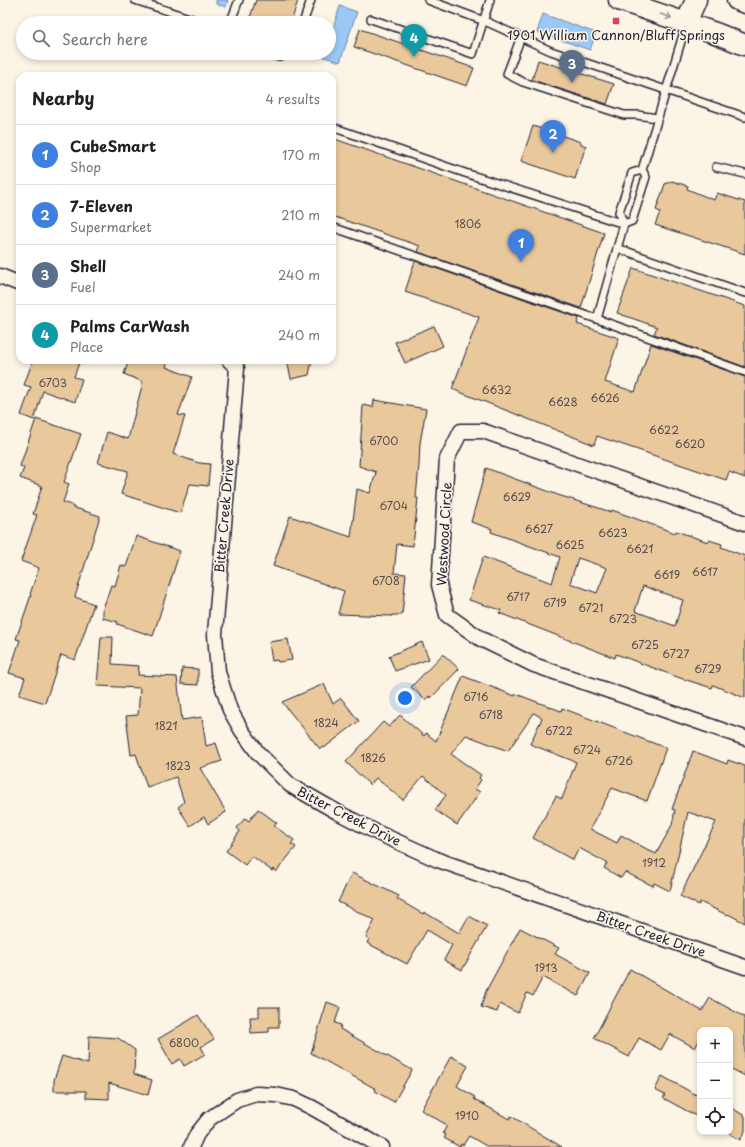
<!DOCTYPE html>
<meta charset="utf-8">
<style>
body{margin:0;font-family:"Playpen Sans",sans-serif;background:#f2f2f2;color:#202124}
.controls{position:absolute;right:12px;bottom:12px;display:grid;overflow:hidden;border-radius:8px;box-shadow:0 2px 6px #0003}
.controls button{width:36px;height:36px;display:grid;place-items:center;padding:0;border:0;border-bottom:1px solid #e0e0e0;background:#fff;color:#202124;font:20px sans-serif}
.you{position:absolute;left:405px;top:698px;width:14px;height:14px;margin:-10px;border:3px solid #fff;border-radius:50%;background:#1a73e8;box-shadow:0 0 0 6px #1a73e833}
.badge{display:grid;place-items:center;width:26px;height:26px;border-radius:50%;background:#0b8043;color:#fff;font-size:13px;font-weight:700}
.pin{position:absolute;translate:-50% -33px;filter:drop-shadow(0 1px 2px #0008)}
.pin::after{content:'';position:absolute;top:21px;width:14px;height:12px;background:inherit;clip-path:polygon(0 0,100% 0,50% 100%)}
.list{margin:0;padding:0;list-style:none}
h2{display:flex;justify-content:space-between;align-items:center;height:52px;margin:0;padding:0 16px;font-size:17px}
h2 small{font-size:13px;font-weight:400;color:#757577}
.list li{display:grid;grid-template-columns:26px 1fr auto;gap:12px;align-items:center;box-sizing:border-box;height:60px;padding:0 16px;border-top:1px solid #e0e0e0}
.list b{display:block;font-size:15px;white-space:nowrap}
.list p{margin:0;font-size:13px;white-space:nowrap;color:#757577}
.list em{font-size:13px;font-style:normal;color:#757577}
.icon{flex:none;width:22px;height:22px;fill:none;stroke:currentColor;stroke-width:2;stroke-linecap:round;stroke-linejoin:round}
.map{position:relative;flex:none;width:745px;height:1147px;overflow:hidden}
.search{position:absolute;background:#fff;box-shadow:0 2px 6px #0003;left:16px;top:16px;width:320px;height:44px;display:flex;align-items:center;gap:10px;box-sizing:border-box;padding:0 14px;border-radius:22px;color:#757577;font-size:15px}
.panel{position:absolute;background:#fff;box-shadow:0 2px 6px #0003;left:16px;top:72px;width:320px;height:292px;border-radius:12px}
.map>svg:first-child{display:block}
.water{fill:#9bc8f6;stroke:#6b86ab}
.building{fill:#e9c89b;stroke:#22223b;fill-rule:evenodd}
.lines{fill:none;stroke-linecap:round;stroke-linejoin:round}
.service-casing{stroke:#22223b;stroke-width:10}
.minor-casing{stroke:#22223b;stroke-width:17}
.secondary-casing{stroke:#22223b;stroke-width:23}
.service{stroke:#fcf5e5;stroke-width:7}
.minor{stroke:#fcf5e5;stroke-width:14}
.secondary{stroke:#fcf5e5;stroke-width:20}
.oneway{stroke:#9a9698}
.poi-dot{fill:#d1495b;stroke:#fcf5e5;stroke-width:1.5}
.labels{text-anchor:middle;stroke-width:3;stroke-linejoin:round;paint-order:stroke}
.number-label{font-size:11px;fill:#544c53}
.poi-label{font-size:13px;fill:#22223b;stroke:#fcf5e5}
.street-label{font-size:13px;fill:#22223b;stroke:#fcf5e5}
</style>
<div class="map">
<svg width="745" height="1147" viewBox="0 0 745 1147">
<rect width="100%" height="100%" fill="#fcf5e5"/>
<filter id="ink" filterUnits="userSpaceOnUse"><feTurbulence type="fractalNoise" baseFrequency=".025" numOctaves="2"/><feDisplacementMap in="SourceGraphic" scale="8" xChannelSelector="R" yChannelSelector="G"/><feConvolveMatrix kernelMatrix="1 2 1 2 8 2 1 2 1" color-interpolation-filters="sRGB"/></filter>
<g filter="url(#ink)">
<g class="water">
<path d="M216,0h12l-2,7 -10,-3z"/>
<path d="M340,6l17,6 -17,50 -16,-5 1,-4h4v-12z"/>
<path d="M543,14l53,19 -6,17 -53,-18z"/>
</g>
<g class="building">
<path d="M256,0h42l-7,23h-43z"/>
<path d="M360,29l114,39 -7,18 -113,-39z"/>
<path d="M538,60l76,24 -7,20 -75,-24z"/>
<path d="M533,126l48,16v2l5,2 -11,33 -54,-18z"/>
<path d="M332,138l272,95 -23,75 -163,-56 2,-6 -88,-30z"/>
<path d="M672,181l16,5 -1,3 27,11 3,-7 28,9v52l-90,-29 5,-13 -4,-2 9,-26z"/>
<path d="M415,261l164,57 -2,6 42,14 -14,44 30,10 16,-48 94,33v101l-16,-6 -3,8 -129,-44 -3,9 -142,-56 27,-72 -74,-25z"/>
<path d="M633,268l112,38v61l-91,-33 3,-7 -40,-14z"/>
<path d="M434,326l9,20 -38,17 -10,-21z"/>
<path d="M33,360h47l-6,17 8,2 -7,23 -32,-11 -9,29 -13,-5 10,-28 -7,-2z"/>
<path d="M129,360h39l-2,7 26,10 -14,38 7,1 -12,38 26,9 11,1 -2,22 -18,-2 -10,29 -59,-19 7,-23 -30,-8 9,-31 21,7 15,-57 -19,-8z"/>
<path d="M287,360h25l-3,15 -18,4z"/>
<path d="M374,400l52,9 -6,34 -1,22 -3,33h2l-5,48 -16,-2 -3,29 12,1 -4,41h-10v1l-54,-2 6,-23 -71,-25 17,-50 61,21 6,-48 13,4 6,-21 -17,-6 4,-61 10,2z"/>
<path d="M36,419l45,15 -17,48 5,2 -6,18 9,3v2l28,9 -25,81 19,7 -19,56 -14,-5 -16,48 -26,-8 6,-17 -16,-5 11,-33 -4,-1 15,-44 -1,-1 9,-26 -18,-7 16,-46 -4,-1 9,-28 -22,-8 4,-10 -4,-2z"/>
<path d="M486,468l72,27 53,17 1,-2 63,23 1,-2 32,11 1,-2 13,4 -1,3 24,9v142l-32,-13 -1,3 -32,-10 -64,-24 -1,4 -116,-45 2,-3 -32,-10 14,-43 69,26 8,-26 -69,-25 1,-3 -21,-7zM578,558l29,10 -10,25 -27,-10zM643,586l40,14 -8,26 -40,-15z"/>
<path d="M136,536l44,15 -27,85 -36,-12 1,-2 -15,-4v-9l8,-24 4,1 6,-21 5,2z"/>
<path d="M101,637h12l-1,27 27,2 -1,9 39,2 5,43 20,-3 4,29 10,-3 6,18 -22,7 26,44 -18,12 -4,-7 -14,9 -12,-19 6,-5 -8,-25 -29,10 -11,-33 -5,1 -5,-39 12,-1 2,-27 -43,-2z"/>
<path d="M288,639l4,21 -14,2 -1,-2 -5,1 -3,-19z"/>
<path d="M422,642l7,17 -34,12 -6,-15z"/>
<path d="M443,654l16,15 -28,29 -2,-2 -4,4 -14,-13z"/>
<path d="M182,668l16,1v16l-17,-1z"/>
<path d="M463,676l52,20 1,-2 45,17 1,-3 104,40 -19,53 -35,-13 -22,41 27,14 4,-8 35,19 16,-29 3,-15 -3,-1 21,-58 34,13 1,-4 17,6v157l-17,-9 -1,1 -27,-13 -1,3 -19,-9 36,-74 -28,-10 -18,79 -16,-8 -1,3 -28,-14 -4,6 -17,-10 3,-5 -28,-15 -6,12 -40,-22 23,-42 6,3 14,-37 -46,-18 12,-26 -8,-5 -26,38 -42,-16 -15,19 30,21 -2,3 2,2 -6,9 5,3 -23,33 -22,-15 11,-15 -23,-19 -20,24 -27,-22 -6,7 -24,-23 37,-40 6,5 11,-12 24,21 2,-3 10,8z"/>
<path d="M324,684l9,20 8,-6 18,23 -35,27 -1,-1 -3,2 -38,-47z"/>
<path d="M258,809l19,14 -3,3 20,14 -3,4 5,3 -20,25 -3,-3 -1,2 -20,-15 -7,9 -19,-14 14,-20 -3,-3 8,-10 4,3z"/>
<path d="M352,873l47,23 -2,3 26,15 1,-2 35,21 10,-17 18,10 -25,44 -18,-10 8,-15 -25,-15 -20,34 -40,-21 2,-4 -3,-2 9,-17 -37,-18z"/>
<path d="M520,928l39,20 -4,6 35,19 -12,23 -35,-19 -10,19 -6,-3 -9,20 -18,-9 -3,8 -16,-5 5,-16z"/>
<path d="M630,969l72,42 8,-13 35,19v59l-15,-8v-38h-30v9l-5,9 -25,-14 -9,16 -22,-12 -10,19 -35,-19z"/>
<path d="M327,1002l13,5 -5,16 6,2 -1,4 72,41 -18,32 -19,-11 1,-2 -65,-36z"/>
<path d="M259,1007h20v20h-10v5l-18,1 -1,-16h9z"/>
<path d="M198,1015l16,24 -13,8 4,7 -21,12 -4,-7 -8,5 -14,-25z"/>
<path d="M89,1036l29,2 17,12 -1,24 18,6 -4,15 -39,-12v16l-23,-1v-7h-32v-11l8,-24 26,8z"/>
<path d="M451,1056l17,10 -11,20 18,11 -1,2 35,20 2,-3 51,31h-74l-19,-11 -6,9 -2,-1 -1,3 -16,-9 2,-3 -3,-2 4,-8 -26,-15z"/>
<path d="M662,1076l38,21v21l-37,-20 2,-3 -10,-5z"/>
<path d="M730,1107l15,9v15l-5,9 -10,-6z"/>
</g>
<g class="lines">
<defs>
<g id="service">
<path d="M135,0l69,23"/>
<path d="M428,0l59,22 64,29 194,66"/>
<path d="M371,19l102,35 17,-54"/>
<path d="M230,23l9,-23"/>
<path d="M303,23l8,-23"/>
<path d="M521,37l-14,37 16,8 101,33h13l20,3"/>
<path d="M266,53l13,4 13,-4"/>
<path d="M332,127l133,46 159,51 8,-3 14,-44 -4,-7 44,-145"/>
<path d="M716,167l29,7"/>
<path d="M332,227l265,92 27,-95 -5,-12 13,-39 10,-3"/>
<path d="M617,248l128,45"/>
<path d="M597,319l148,53"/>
</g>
<g id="minor">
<path d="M0,276l20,8"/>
<path d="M229,360l8,8 -22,266 3,38 12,38 12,21 16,22 32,32 49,28 39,20 60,27 307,107"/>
<path d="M745,523l-262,-92h-22l-14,28 -8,126 8,30 34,24 53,26 211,73"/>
<path d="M191,1147l6,-13 12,-15 28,-19 19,-6 20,1 18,4 17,8 71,40"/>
</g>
<g id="secondary">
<path d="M619,0l99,34 27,11"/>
<path d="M737,0l8,3"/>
<path d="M686,23l10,-23"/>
</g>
</defs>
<use href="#service" class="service-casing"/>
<use href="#minor" class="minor-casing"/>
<use href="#secondary" class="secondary-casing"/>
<use href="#service" class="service"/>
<use href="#minor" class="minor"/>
<use href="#secondary" class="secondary"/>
</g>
<defs><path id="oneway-shaft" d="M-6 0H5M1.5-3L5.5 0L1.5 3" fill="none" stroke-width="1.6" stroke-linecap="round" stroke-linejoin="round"/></defs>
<use class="oneway" href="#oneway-shaft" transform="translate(666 16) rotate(19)"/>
</g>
<rect class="poi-dot" x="612" y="17" width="8" height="8" rx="2"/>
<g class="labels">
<g class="number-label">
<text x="468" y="228">1806</text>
<text x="53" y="387">6703</text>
<text x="497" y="394">6632</text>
<text x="605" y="402">6626</text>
<text x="563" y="406">6628</text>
<text x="664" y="434">6622</text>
<text x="384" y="445">6700</text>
<text x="690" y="448">6620</text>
<text x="517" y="501">6629</text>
<text x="394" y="510">6704</text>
<text x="539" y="533">6627</text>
<text x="613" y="537">6623</text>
<text x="570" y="549">6625</text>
<text x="640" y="553">6621</text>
<text x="705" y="576">6617</text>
<text x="667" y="579">6619</text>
<text x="386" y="585">6708</text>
<text x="518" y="601">6717</text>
<text x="555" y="607">6719</text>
<text x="591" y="612">6721</text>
<text x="623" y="623">6723</text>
<text x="645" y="649">6725</text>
<text x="676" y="658">6727</text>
<text x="708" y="673">6729</text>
<text x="476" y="701">6716</text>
<text x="491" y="719">6718</text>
<text x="326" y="727">1824</text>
<text x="166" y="730">1821</text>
<text x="559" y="735">6722</text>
<text x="587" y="754">6724</text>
<text x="373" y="762">1826</text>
<text x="619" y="765">6726</text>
<text x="178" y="770">1823</text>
<text x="654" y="867">1912</text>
<text x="546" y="972">1913</text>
<text x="184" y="1047">6800</text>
<text x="467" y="1120">1910</text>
</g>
<g class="poi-label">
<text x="616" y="40">1901 William Cannon/Bluff Springs</text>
</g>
<g class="street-label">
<text transform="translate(224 516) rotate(-85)" y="5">Bitter Creek Drive</text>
<text transform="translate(444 534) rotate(-87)" y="5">Westwood Circle</text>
<text transform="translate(349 816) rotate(27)" y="5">Bitter Creek Drive</text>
<text transform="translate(651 934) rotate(19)" y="5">Bitter Creek Drive</text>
</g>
</g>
</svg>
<div class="controls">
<button>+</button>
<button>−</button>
<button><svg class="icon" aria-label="locate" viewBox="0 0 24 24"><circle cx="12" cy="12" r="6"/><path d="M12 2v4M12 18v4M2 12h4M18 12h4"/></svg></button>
</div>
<div class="you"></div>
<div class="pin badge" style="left:521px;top:262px;background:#3f7fe0">1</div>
<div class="pin badge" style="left:553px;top:153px;background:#3f7fe0">2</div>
<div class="pin badge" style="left:572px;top:83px;background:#5c6f8a">3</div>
<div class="pin badge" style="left:414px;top:57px;background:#0f9aa8">4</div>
<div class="search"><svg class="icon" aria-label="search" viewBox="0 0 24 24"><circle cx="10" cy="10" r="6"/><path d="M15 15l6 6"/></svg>Search here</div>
<section class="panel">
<h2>Nearby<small>4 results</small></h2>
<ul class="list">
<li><span class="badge" style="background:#3f7fe0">1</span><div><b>CubeSmart</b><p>Shop</p></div><em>170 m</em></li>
<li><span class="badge" style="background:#3f7fe0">2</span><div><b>7-Eleven</b><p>Supermarket</p></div><em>210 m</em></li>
<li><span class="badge" style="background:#5c6f8a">3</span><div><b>Shell</b><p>Fuel</p></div><em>240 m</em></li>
<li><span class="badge" style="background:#0f9aa8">4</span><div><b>Palms CarWash</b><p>Place</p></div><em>240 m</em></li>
</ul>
</section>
</div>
